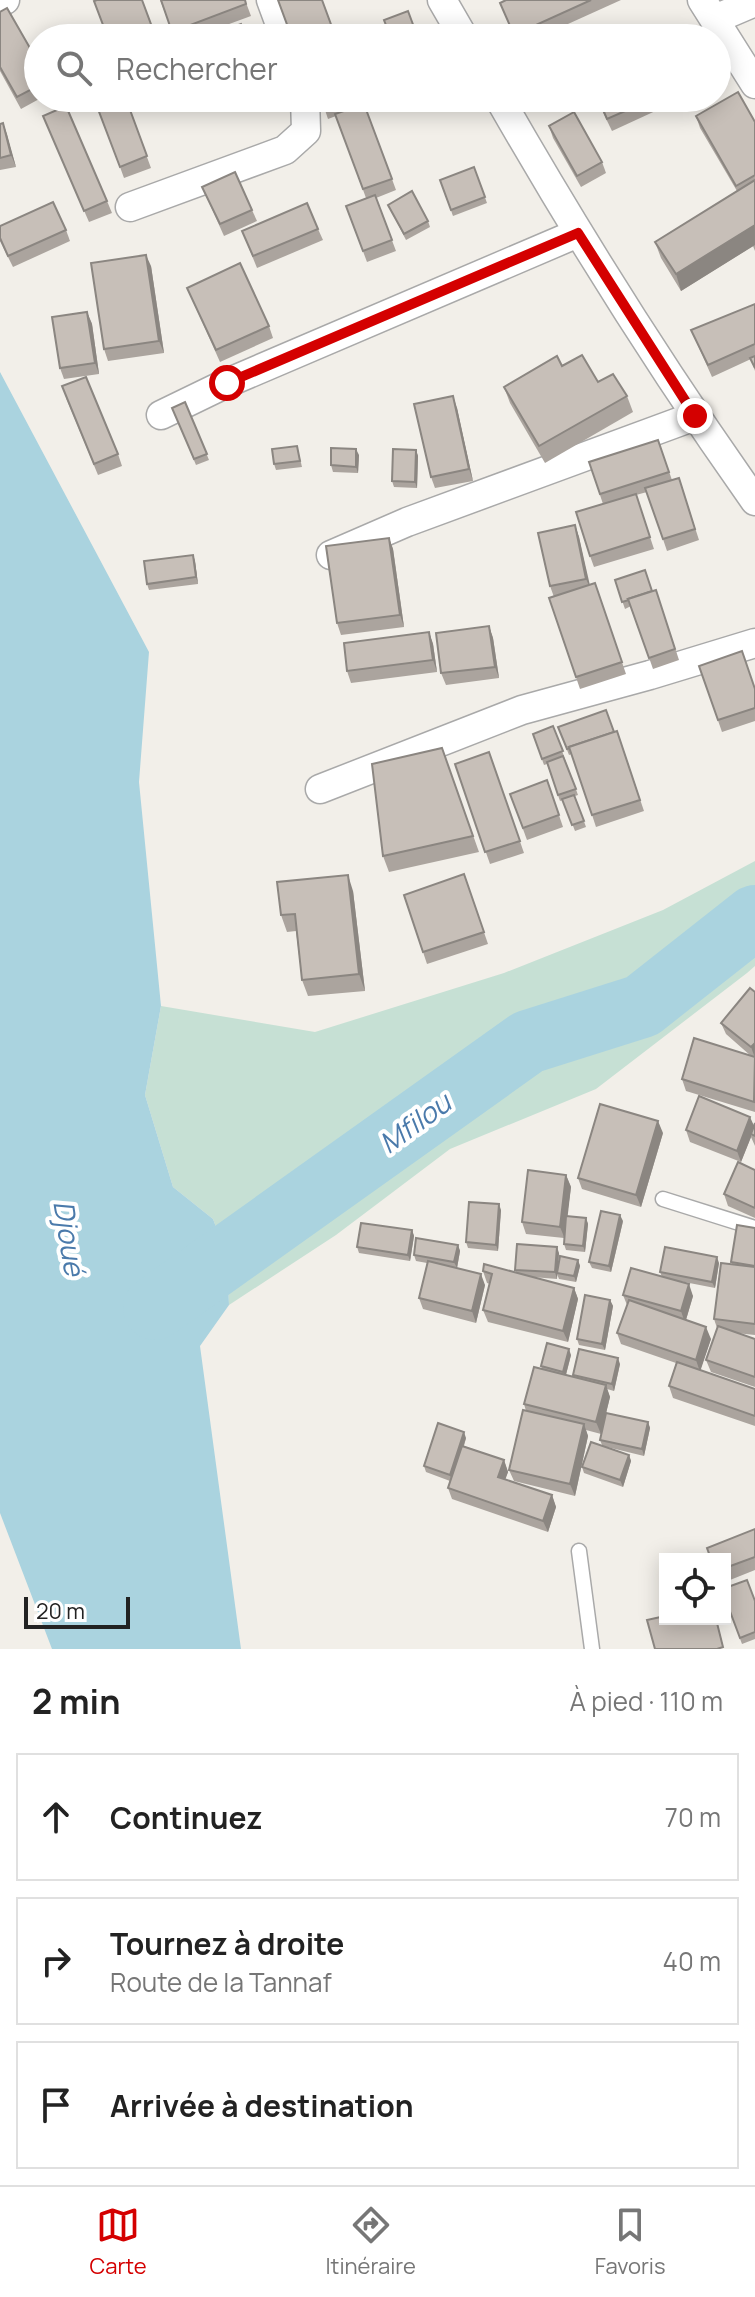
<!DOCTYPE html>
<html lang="fr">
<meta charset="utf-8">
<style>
body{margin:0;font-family:Manrope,sans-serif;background:#f6f6f6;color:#222}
.controls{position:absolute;right:24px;bottom:24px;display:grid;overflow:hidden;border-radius:0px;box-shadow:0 4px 20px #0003}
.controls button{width:72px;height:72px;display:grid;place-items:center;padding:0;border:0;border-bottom:2px solid #e0e0e0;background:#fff;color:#222;font:40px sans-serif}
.scale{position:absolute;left:24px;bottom:20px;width:106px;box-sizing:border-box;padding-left:8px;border:4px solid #222;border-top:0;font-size:22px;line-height:28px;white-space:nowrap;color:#222;-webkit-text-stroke:6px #fff;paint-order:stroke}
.stop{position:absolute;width:24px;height:24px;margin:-18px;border:6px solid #d40000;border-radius:50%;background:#fff}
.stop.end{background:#d40000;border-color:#fff;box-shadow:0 2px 8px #0008}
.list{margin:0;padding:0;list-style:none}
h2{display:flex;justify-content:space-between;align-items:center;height:104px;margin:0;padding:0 32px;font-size:34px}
h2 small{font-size:26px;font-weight:400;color:#767676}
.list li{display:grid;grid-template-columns:52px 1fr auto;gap:24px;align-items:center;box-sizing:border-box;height:128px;margin:0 16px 16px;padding:0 16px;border:2px solid #e0e0e0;border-radius:0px}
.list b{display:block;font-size:30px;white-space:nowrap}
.list p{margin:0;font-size:26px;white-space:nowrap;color:#767676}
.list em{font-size:26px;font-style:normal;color:#767676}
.icon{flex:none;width:44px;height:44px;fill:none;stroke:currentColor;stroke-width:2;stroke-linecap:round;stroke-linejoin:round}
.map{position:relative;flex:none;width:755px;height:1649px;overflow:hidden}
.search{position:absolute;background:#fff;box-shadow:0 4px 20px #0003;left:24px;right:24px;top:24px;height:88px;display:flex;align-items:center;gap:20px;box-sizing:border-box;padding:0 28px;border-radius:44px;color:#767676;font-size:30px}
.sheet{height:536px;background:#fff}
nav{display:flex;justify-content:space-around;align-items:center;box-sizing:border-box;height:112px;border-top:2px solid #e0e0e0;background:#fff;font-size:22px;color:#767676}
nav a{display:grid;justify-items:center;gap:4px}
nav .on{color:#d40000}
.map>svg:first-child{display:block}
.wetland{fill:#c6e0d4}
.water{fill:#aad3df}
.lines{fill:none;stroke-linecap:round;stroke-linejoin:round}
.river{stroke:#aad3df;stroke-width:64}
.service-casing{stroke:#a9a9a9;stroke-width:17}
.minor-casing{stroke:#a9a9a9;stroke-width:31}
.service{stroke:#fff;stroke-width:14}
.minor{stroke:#fff;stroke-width:28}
.wall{fill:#aba49e}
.shaded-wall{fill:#8b8681}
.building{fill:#c7bfb8;stroke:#8b8681;stroke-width:2}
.route{stroke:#d40000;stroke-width:10}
.labels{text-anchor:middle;stroke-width:8;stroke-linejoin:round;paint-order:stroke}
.water-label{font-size:28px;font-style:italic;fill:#4a7aab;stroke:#fff}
</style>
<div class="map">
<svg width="755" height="1649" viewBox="0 0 755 1649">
<rect width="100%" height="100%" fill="#f2efe9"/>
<path class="wetland" d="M755,861v105l-8,7 -151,116 -146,60 -114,86 -107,70 -2,-49 -14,-37 -40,-32 -28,-92 16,-89 154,26 189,-59 159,-63z"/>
<path class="water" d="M0,372l149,280 -10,130 22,224 -16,89 28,92 40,32 14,37 2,49 -29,41 41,303h-189l-52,-136z"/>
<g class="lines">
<path class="river" d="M155,1308l373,-266 114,-36 113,-89"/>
<defs>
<g id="service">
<path d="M663,1199l92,29"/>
<path d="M579,1551l13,98"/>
</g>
<g id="minor">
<path d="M271,0l14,38"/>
<path d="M442,0l22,38"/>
<path d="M702,0l53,84"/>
<path d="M0,2l5,-2"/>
<path d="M715,19l40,-17"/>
<path d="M499,98c79,138 164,273 256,403"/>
<path d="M130,207l155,-57 21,-19 -1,-33"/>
<path d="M161,415l66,-32 351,-150"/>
<path d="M331,555l76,-33 288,-106"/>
<path d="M320,789l202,-79 128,-35 105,-32"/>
</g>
</defs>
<use href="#service" class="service-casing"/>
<use href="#minor" class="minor-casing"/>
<use href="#service" class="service"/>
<use href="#minor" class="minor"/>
</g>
<g class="wall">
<path d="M142,0l14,38h-48z"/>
<path d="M160,0h85l6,16 -60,22h-16z"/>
<path d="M506,0h115l-84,38h-22l-15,-35z"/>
<path d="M0,12l38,50v36h3l-20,11 -21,-38z"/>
<path d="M95,98h38l-7,2 25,68 -27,10z"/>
<path d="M321,98h65l-21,8 31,84 -20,8 20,53 -29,11 -21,-56 20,-8 -30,-82 -8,3z"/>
<path d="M596,98h77l2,4 -63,29z"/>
<path d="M43,116l64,85 5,12 -23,9z"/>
<path d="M696,116l59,6v129l-2,-5 -72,45 -20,-33 -6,-16 82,-51 -37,-63z"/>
<path d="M3,123l13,44 -16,3v-46z"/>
<path d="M549,126l53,36 4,11 -25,14 -28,-49z"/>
<path d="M474,167l13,36 -34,13 -13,-36z"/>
<path d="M202,187l50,23 5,11 -33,15z"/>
<path d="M388,205l40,16 2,6 -24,13z"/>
<path d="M0,226l66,4 4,11 -57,26 -13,-26z"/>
<path d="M318,229l5,11 -66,28 -15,-37z"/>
<path d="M151,266l13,87 -56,8 -4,-12z"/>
<path d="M187,288l82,38 4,12 -53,24z"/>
<path d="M755,304v67l-4,-12 -39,18 -21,-47z"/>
<path d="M87,312l5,12 7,50 -35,5 -4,-11z"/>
<path d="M562,366l65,30 6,16 -88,51 -35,-60 -6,-16z"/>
<path d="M66,398l52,56 4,12 -24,9z"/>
<path d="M185,402l24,58 -13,5 -24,-57z"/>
<path d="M457,408l16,73 -38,7 -4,-11z"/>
<path d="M658,440l14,40 7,-2 20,62 -32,11 -20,-59 -11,3 18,54 -60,18 -4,-11 13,-52 -14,-42z"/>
<path d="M297,446l5,21 -26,3 -2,-6z"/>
<path d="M416,450l2,6 -1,32 -23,-1 -2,-6z"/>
<path d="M359,455l-1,18 -25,-1 -2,-7z"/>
<path d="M575,525l4,12 10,48 6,-2 31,91 -46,15 -31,-91 5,-1 -4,-11z"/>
<path d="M389,538l4,11 11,78 -63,8 -4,-12z"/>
<path d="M193,555l2,6 3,23 -49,6 -2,-6z"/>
<path d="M615,580l37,11 4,-1 23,70 -26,9 -22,-63 -6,3z"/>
<path d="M489,626l4,12 6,40 -53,7 -5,-12z"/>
<path d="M429,632l4,12 4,28 -86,11 -4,-12z"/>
<path d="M699,666l56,22v33l-33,11z"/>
<path d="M553,726l25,69 -3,1 11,31 -11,4 -12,-31 -3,1 -13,-37 -3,1 -11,-31z"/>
<path d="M558,727l56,5 3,-1 27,80 -48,16 -24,-73 -3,1z"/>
<path d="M442,748l37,104 -90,20 -6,-16z"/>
<path d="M489,752l35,101 -34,11 -35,-100z"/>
<path d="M547,780l16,47 -36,13 -17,-46z"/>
<path d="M464,874l24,70 -61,20 -4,-12z"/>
<path d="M353,891l12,100 -57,5 -6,-16 -6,-49 -9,1 -6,-17z"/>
<path d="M755,992v120l-69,-21 -4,-12 69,-23 -25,-22 -5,-11z"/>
<path d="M755,1123v23l-4,-9 -10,25 -51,-20 -4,-12 68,-4z"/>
<path d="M663,1133l-22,74 -59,-18 -4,-11z"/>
<path d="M755,1170v48l-27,-12 -4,-12z"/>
<path d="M566,1175l5,12 -4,29 19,2 2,6 -3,28 -19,-2 -2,-6v-6l-38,-4 -4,-12z"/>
<path d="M501,1210l-3,41 -30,-3 -2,-6z"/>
<path d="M623,1221l-12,51 -19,-4 -3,-6z"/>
<path d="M755,1228v107l-19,-2 19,6v48l-44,-15 -5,-12 11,-32 -3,-9 18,-55 -1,-2z"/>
<path d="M412,1230l2,6 -4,25 -51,-8 -2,-6z"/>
<path d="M458,1245l2,6 -3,17 28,17 -9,38 -53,-14 -4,-11 8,-35 -11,-2 -2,-6z"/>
<path d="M559,1253l-1,14 20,-7 2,6 -4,16 -17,-3 -2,-5v5l-25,-2 42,11 4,11 -10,43 -80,-20 -5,-12 7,-26 -3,-1 -4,-12 33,2 -1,-3z"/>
<path d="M719,1263l-4,25 -41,-8 19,16 -7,24 25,19 -11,31 55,19v37l-82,-28 -4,-12 7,-23 -55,-19 -4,-11 10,-28 -4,-10 39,-18 -2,-5z"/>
<path d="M610,1300l3,6 -8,44 -26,-5 -2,-6z"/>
<path d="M571,1355l-5,20 8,2 -1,-2 47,-11 -6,27 -7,-2 3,8 -4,16 42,9 2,6 -6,28 -37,-9 22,8 2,6 -8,26 -39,-14 -2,-6 20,-22 -2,-5 4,-19 -3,13 -15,-4 2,6 -13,60 -61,-15 -5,-11 17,-59 -2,-7 18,-35 -1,-3z"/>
<path d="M466,1438l-2,8 40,14 4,12 -3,7 47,16 4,12 -8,25 -96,-33 -4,-11 2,-7 -24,-9 -2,-6z"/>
<path d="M755,1529v41l-30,12v-23z"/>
<path d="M725,1598l30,3v38l-13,5z"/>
</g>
<g class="shaded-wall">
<path d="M3,123l4,11 9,33 -5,-12z"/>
<path d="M755,225v20l-74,46 -5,-17z"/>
<path d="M146,255l5,11 13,87 -5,-12z"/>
<path d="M87,312l5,12 7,50 -4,-11z"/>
<path d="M453,396l4,12 16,73 -4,-12z"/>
<path d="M356,449l3,6 -1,18 -2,-6z"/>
<path d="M416,450l2,6 -1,32 -2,-6z"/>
<path d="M575,525l4,12 12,53 -5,-11z"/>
<path d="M389,538l4,11 11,78 -4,-12z"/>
<path d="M193,555l2,6 3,23 -2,-7z"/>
<path d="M489,626l4,12 6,40 -4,-11z"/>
<path d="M429,632l4,12 4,28 -4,-12z"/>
<path d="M348,875l5,16 12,100 -6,-17z"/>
<path d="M755,1043v15l-4,-11z"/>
<path d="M750,1117l5,11 -4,6v3l-10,25 -4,-11z"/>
<path d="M658,1121l5,12 -22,74 -5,-12z"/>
<path d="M566,1175l5,12 -6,52 -5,-12z"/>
<path d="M499,1204l2,6 -3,41 -2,-6z"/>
<path d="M620,1215l3,6 -12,51 -2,-6z"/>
<path d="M586,1218l2,6 -3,28 -2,-6z"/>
<path d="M412,1230l2,6 -4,25 -2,-6z"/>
<path d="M458,1245l2,6 -3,17 -3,-6z"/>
<path d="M557,1247l2,6 -2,26 -2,-7z"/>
<path d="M717,1257l2,6 -4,25 -3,-6z"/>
<path d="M578,1260l2,6 -4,16 -2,-6z"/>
<path d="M481,1274l4,11 -9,38 -4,-12z"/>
<path d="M689,1284l4,12 -8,27 -4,-12z"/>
<path d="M574,1288l4,11 -10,43 -5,-11z"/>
<path d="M610,1300l3,6 -8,44 -3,-6z"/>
<path d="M706,1327l5,12 -11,33 -4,-12z"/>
<path d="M569,1349l2,6 -6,23 -2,-6z"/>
<path d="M618,1358l2,6 -6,27 -2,-7z"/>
<path d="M606,1385l4,12 -9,37 -5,-12z"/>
<path d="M648,1422l2,6 -6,28 -2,-7z"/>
<path d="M584,1424l4,12 -13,60 -5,-12z"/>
<path d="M464,1432l2,6 -14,43 -2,-6z"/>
<path d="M629,1455l2,6 -8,26 -3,-7z"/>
<path d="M504,1460l4,12 -6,17 -4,-12z"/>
<path d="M552,1495l4,12 -8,25 -5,-11z"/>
</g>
<g class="building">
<path d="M97,0h45l10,27 -32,11h-12l-14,-37z"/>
<path d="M161,0h84l1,4 -74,28z"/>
<path d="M278,0h44l14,38h-44z"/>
<path d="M506,0h85l-77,35 -14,-32z"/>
<path d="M7,8l31,54v24l-21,11 -17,-30v-55z"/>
<path d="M408,11l10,27h-27l-7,-18z"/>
<path d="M241,24l5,14h-44z"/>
<path d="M86,32l3,6h-15z"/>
<path d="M738,92l17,30v53l-19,11 -40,-70z"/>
<path d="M321,98h29l-26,9z"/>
<path d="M598,98h57l-48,21z"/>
<path d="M126,99l21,57 -27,11 -22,-58z"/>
<path d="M364,104l28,75 -29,10 -28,-75z"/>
<path d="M66,106l41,95 -23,10 -41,-95z"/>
<path d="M574,112l28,50 -25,14 -28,-50z"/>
<path d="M3,123l8,32 -11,3v-34z"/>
<path d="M474,167l11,30 -34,13 -11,-30z"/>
<path d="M235,172l17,38 -32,14 -18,-37z"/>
<path d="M755,180v45l-79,49 -21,-32z"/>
<path d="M412,191l16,30 -24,13 -16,-29z"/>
<path d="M375,195l17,45 -29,11 -17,-45z"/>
<path d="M53,202l13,28 -58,26 -8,-18v-12z"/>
<path d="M307,203l11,26 -65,27 -11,-25z"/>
<path d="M146,255l13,86 -55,8 -13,-86z"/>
<path d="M240,263l29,63 -53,24 -29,-62z"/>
<path d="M755,304v40l-47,21 -17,-35z"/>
<path d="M87,312l8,51 -35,5 -8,-51z"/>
<path d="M582,355l16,27 15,-8 14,22 -88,50 -35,-59 53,-31 5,10z"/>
<path d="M755,356v12l-5,-10z"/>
<path d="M86,377l32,77 -24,10 -32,-78z"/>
<path d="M453,396l16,73 -38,8 -17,-73z"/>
<path d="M185,402l22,52 -13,5 -22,-51z"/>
<path d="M658,440l11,32 -69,22 -11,-32z"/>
<path d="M297,446l3,15 -26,3 -2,-15z"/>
<path d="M331,448l25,1v18l-25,-2z"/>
<path d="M393,449l23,1 -1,32 -23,-1z"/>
<path d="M679,478l16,51 -32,10 -18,-51z"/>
<path d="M636,494l14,43 -60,19 -14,-44z"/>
<path d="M575,525l11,54 -36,7 -12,-53z"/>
<path d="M389,538l11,77 -63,8 -11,-77z"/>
<path d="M193,555l3,22 -49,7 -3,-23z"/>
<path d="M645,570l7,21 -24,8 1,1 -7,2 -7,-22z"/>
<path d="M595,583l27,79 -46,15 -27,-79z"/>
<path d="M656,590l19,59 -26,9 -21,-59z"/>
<path d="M489,626l6,41 -54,6 -5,-40z"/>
<path d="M429,632l4,28 -86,11 -3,-28z"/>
<path d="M742,651l13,38v19l-37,12 -19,-54z"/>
<path d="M606,710l8,22 -45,15 1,1 -3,1 -9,-22z"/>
<path d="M553,726l10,25 -21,8 -9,-25z"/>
<path d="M617,731l23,69 -48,15 -23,-68z"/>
<path d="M442,748l31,88 -90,20 -11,-92z"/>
<path d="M489,752l31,89 -35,11 -30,-88z"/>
<path d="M563,756l13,33 -18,6 -11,-33z"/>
<path d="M547,780l12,35 -36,13 -13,-34z"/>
<path d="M574,795l10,26 -12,4 -10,-26z"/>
<path d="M464,874l20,58 -61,20 -19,-57z"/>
<path d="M348,875l11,99 -57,6 -7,-66 -14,1 -4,-33z"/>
<path d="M750,988l5,4v51l-4,4 -30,-24z"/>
<path d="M694,1038l61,19 -1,45 -72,-23z"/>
<path d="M699,1096l51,21 -13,34 -51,-21z"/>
<path d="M600,1104l58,17 -22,74 -58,-17z"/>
<path d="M755,1123v13l-4,-2z"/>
<path d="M738,1162l17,8v38l-31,-14z"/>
<path d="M528,1170l38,5 -6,52 -38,-5z"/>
<path d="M469,1202l30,2 -3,41 -30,-3z"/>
<path d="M601,1211l19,4 -11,51 -20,-4z"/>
<path d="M566,1216l20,2 -3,28 -19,-2z"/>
<path d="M361,1223l51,7 -4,25 -51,-8z"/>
<path d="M737,1225l18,3v38l-24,-4z"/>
<path d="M416,1238l42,7 -4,17 -40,-7z"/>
<path d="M517,1244l40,3 -2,25 -40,-2z"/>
<path d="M665,1247l52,10 -5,25 -52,-10z"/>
<path d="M560,1256l18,4 -4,16 -17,-3z"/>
<path d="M428,1261l53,13 -9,37 -53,-13z"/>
<path d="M721,1263l34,4v57l-41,-5z"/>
<path d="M484,1264l90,24 -11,43 -80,-21 9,-36 -9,-3z"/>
<path d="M631,1268l58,16 -8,27 -58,-16z"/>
<path d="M585,1295l25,5 -8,44 -25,-5z"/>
<path d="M629,1300l77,27 -10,33 -79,-27z"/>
<path d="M718,1326l37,13v38l-49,-17z"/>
<path d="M547,1343l22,6 -6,23 -22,-6z"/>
<path d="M579,1349l39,9 -6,26 -39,-9z"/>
<path d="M677,1362l78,27v27l-86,-30z"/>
<path d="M534,1367l72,18 -10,37 -72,-18z"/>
<path d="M523,1410l61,14 -14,60 -61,-14z"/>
<path d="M606,1413l42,9 -6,27 -42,-9z"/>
<path d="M438,1423l26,9 -14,43 -26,-9z"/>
<path d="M591,1442l38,13 -9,25 -38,-13z"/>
<path d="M462,1446l42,14 -6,17 54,18 -9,26 -95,-33z"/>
<path d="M755,1529v28l-30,11v-9h-14l-4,-11z"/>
<path d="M747,1580l8,21v31l-15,6 -15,-40v-10z"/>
<path d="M665,1616v3h51l7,28 -6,2h-62l-8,-29z"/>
</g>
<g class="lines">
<path class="route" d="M227,383l351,-150 117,183"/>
</g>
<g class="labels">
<g class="water-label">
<text transform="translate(415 1123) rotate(-36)" y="10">Mfilou</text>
<text transform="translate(69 1238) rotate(81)" y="10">Djoué</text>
</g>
</g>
</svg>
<div class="controls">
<button><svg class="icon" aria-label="locate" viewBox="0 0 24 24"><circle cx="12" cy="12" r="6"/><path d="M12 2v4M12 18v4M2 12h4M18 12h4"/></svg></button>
</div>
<div class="scale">20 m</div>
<div class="stop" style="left:227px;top:383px"></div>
<div class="stop end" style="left:695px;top:416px"></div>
<div class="search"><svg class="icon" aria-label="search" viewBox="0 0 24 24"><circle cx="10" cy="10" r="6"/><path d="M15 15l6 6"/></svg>Rechercher</div>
</div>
<section class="sheet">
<h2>2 min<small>À pied · 110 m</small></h2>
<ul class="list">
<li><svg class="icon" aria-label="ahead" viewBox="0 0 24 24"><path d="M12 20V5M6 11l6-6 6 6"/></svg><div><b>Continuez</b></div><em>70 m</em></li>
<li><svg class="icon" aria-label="right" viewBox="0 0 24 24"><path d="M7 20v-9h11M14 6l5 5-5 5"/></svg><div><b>Tournez à droite</b><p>Route de la Tannaf</p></div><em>40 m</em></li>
<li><svg class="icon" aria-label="arrive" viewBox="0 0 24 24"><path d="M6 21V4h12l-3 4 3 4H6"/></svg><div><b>Arrivée à destination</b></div></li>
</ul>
</section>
<nav>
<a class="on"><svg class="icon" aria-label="map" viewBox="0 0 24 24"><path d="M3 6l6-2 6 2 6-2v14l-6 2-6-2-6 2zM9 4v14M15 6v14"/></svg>Carte</a>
<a><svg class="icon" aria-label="directions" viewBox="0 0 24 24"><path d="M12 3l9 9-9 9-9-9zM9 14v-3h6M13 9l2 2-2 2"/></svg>Itinéraire</a>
<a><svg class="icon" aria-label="saved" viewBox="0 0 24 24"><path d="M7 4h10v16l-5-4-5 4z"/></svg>Favoris</a>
</nav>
